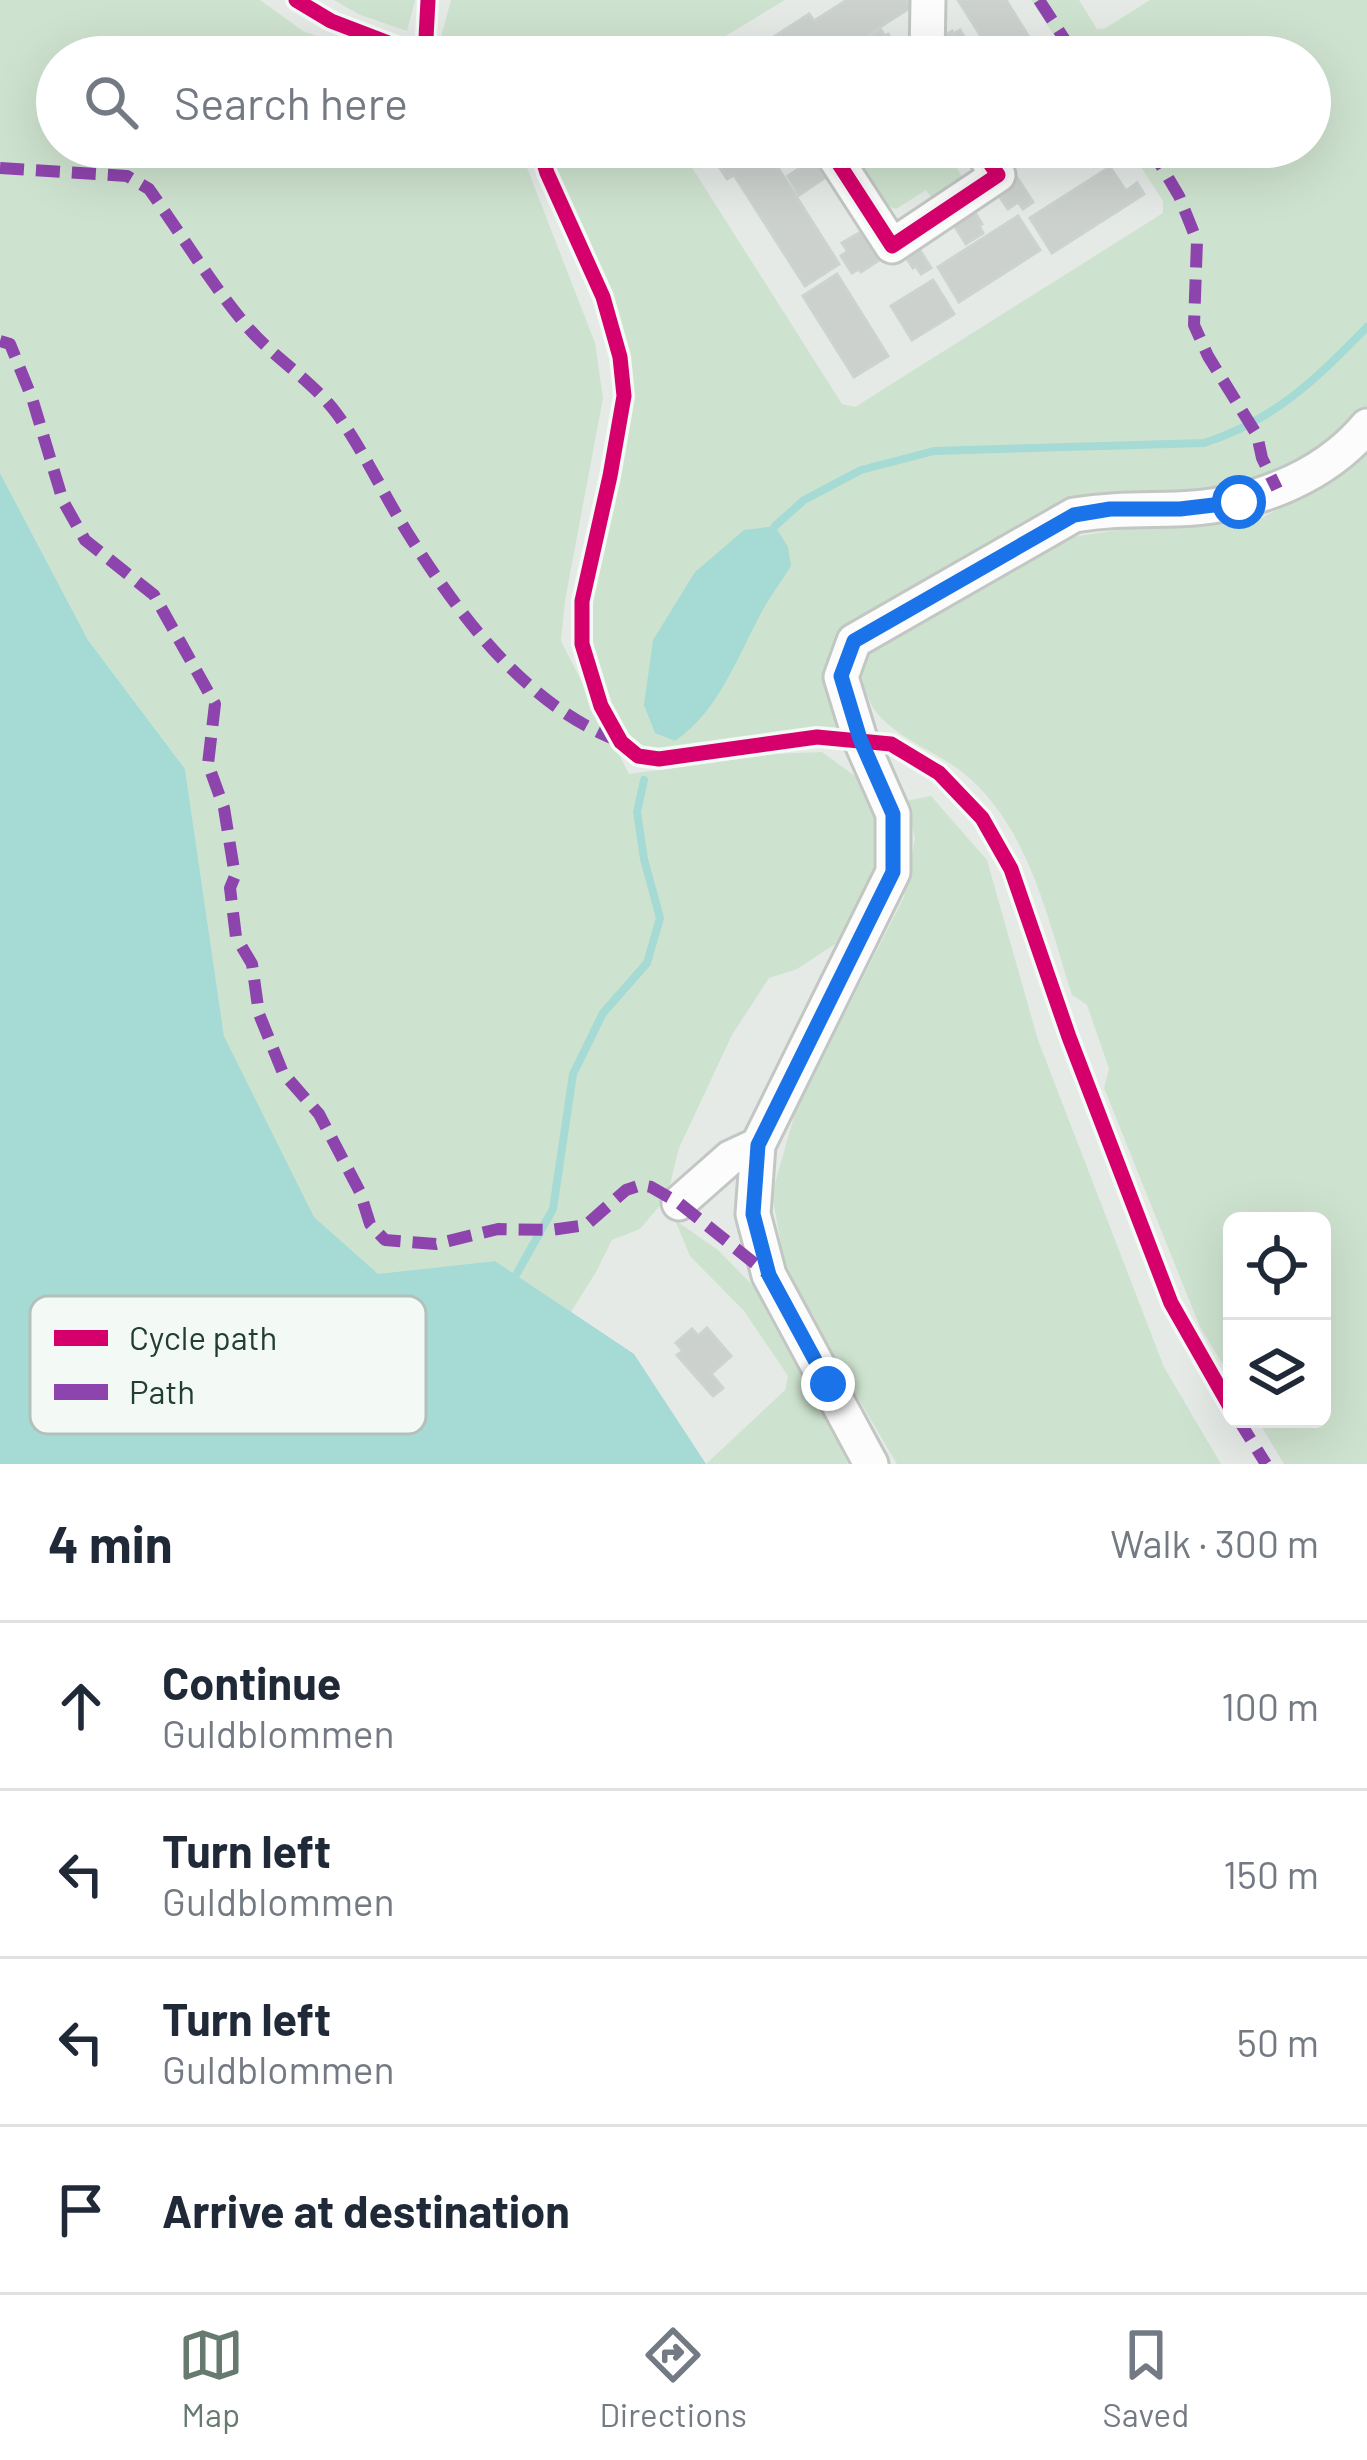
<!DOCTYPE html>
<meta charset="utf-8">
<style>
body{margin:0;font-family:Barlow,sans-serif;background:#f2f2f3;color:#1f2937}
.controls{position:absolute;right:36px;bottom:36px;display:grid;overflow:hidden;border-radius:18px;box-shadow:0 12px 48px #0002}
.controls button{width:108px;height:108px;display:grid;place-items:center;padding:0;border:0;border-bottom:3px solid #e0e1e3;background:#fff;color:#1f2937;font:60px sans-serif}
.stop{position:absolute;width:36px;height:36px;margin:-27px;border:9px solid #1a73e8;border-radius:50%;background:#fff}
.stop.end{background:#1a73e8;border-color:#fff;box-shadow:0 3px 12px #0008}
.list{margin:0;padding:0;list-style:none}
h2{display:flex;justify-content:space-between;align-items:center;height:156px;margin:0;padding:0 48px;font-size:51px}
h2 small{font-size:39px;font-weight:400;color:#747a83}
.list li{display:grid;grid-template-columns:78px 1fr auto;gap:36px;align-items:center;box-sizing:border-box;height:168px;padding:0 48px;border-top:3px solid #e0e1e3}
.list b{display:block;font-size:45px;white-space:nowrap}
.list p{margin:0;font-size:39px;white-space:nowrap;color:#747a83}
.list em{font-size:39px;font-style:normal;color:#747a83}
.icon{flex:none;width:66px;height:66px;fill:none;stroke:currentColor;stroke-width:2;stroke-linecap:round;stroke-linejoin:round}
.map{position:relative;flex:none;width:1367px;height:1464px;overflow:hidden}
.search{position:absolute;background:#fff;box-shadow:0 12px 48px #0002;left:36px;right:36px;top:36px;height:132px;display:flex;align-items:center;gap:30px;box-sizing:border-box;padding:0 42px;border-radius:66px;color:#747a83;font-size:45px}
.sheet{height:828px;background:#fff}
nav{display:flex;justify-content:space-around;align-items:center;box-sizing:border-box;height:168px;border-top:3px solid #e0e1e3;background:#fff;font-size:33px;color:#747a83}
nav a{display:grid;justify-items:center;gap:6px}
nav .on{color:#667a70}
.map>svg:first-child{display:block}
.green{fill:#cee3cf}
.water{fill:#a5dad5}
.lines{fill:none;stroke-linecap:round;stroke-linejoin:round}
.stream{stroke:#a5dad5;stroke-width:8}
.building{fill:#ccd1ce;stroke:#cdd3d0;stroke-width:3}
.minor-casing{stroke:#c2c7c4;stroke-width:39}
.minor{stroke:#fbfcfb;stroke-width:33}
.quiet{stroke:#8e44ad;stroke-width:12;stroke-dasharray:24 12;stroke-linecap:butt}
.cycleway-casing{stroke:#f3f9f5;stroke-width:22}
.cycleway{stroke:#d6006c;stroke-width:15}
.route{stroke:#1a73e8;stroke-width:15}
.key{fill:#f3f9f5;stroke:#b4c1ba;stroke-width:3}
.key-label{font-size:33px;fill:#223e30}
</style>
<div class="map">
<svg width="1367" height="1464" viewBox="0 0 1367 1464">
<rect width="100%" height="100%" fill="#e5eae7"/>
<g class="green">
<path d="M0,0h260l43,31 72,26h-318v90h462l76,196 8,55 -38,203 -4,40 68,133 145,-20 48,-2 33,24 22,44 -2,53 -35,68 -43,28 -28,9 -37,57 -53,113 -12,49 -27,32 -28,11 -16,32 -25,40 -76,-51 -117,14 -64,-58 -90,-181 -39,-267 -97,-129 -88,-167z"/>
<path d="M334,0h81l-8,31 -49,-17z"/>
<path d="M451,0h334l-94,57h-221l-30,-16z"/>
<path d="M1031,0h48l18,29h7l46,-29h217v414l-101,71 -187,20 -227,133 -7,95 -185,22 -18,-2 -12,-8 -13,-19 -18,-42 -9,-41v-46l35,-178 4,-57 -11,-38 -69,-169 3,-8h127l163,257 13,3 308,-194v-12l-35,-54h182v-90h-242z"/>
<path d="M842,147h102l20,33 -30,21 -8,-11 -30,19 -10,-4 -19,-29 -9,5z"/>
<path d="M1367,448v1016h-83l-27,-45h65v-198h-90v158l-32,-52 -96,-239 5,-19 -22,-64 -15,-10c-24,-75 -42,-164 -104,-218 -28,-25 -67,-35 -92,-65 -7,-9 -11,-23 -16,-34l11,-33 201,-108 72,-11 118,-8 80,-46z"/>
<path d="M931,796l56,64 51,180 126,327 57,97h-324l-110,-186 -15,-84 24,-85 108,-212 11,-59 -9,-37z"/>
<path d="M675,1220l43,30 46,47 46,83 38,84h-142l79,-74 3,-14 -44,-65 -54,-55z"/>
</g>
<g class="water">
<path d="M0,473l88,167 97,129 39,267 90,181 64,57 117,-13 139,93 72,110h-706z"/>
<path d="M775,526l13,21 3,19c-8,13 -18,26 -26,40 -26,46 -45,105 -90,135l-20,-8 -11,-28 9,-65 42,-68 49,-42z"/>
</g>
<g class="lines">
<g class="stream">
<path d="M775,526l29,-26 57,-30 73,-19 270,-8c70,-22 113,-65 163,-116"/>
<path d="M516,1275l37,-66 20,-135 30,-61 44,-50 13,-45 -16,-59 -7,-47 7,-32"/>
</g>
</g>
<g class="building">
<path d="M847,0h59l5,7 -78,50 -5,-7 -10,7h-75l66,-43 5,7z"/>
<path d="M958,0h48l31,50 -11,7h-32z"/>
<path d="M881,30l4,6 3,-2 12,18 -7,5h-22l-6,-8 3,-1 -4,-7z"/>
<path d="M960,30l11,18 -10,9h-18l-9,-15 18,-11 1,3z"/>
<path d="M707,147h48l4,7 7,-5 73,115 -34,22 -71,-111 -7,4z"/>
<path d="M812,160l12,18 -25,17 -11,-19z"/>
<path d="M1110,167l16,24 11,-8 7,11 -92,59 -22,-35z"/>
<path d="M1016,176l17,26 -10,7 -5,-7 -10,7 -13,-19z"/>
<path d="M971,206l11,18 -3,2 4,7 -17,11 -16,-25z"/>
<path d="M1018,216l22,34 -81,52 -21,-35z"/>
<path d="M861,232l18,28 -18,12 -2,-3 -7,4 -11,-17 7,-5 -6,-8z"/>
<path d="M914,241l17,27 -10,6 -5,-8 -3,2 -12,-19z"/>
<path d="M837,274l51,82 -34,21 -51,-81z"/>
<path d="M933,280l21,34 -42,26 -21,-34z"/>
<path d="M707,1328l24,28 -20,18 12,14 -10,8 -36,-41 6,-4 -7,-8 16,-14 6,7z"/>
</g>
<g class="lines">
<defs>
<g id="minor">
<path d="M927,57l1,-57"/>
<path d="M828,147l64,99 106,-71 -19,-28"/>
<path d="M679,1203l51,-45 28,-13"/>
<path d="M871,1464l-102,-189 -16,-61 5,-69 135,-273v-58l-33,-75 -19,-62 13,-36 220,-126c37,-6 65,-5 102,-6 70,-2 145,-28 191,-83"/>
</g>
</defs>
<use href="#minor" class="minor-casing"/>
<use href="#minor" class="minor"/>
<g class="quiet">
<path d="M1039,0l37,57"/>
<path d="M1150,147l29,49 18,45 -3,84 14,31 49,79 5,23 15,31"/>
<path d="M0,168l127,8 22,13c32,45 61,93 96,135 27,33 66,55 92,90 26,36 46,79 70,118 52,83 118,173 212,209"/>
<path d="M0,341l10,3 22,54 31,103 22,39 69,55 61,109 -7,60 16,44 11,68 -5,12 6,49 16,27 7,50 24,59 36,41 41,78 10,32 15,16 51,4 62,-15 53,1 35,-5 40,-35 15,-5 10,2 28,16 90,72"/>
<path d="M1238,1419l28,45"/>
</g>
<defs>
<g id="cycleway">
<path d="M296,0l35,21 94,36 3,-57"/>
<path d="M539,147l8,26 56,124 17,60 4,39 -14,80 -28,125v43l19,62 20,36 17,14 21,3 158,-22 74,7 48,29 43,45 29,51 58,168 102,266 61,107"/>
<path d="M828,147l64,99 106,-71 -19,-28"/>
</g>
</defs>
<use href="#cycleway" class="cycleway-casing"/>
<use href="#cycleway" class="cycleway"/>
</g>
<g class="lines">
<path class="route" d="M828,1384l-59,-109 -16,-61 5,-69 135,-273v-58l-33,-75 -19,-63 13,-35 220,-126 36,-6h70l59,-7"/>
</g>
<rect x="30" y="1296" width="396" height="138" rx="18" class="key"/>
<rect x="54" y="1330" width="54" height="16" fill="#d6006c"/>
<rect x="54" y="1384" width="54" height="16" fill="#8e44ad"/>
<g class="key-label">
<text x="129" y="1350">Cycle path</text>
<text x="129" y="1404">Path</text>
</g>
</svg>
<div class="controls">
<button><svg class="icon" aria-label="locate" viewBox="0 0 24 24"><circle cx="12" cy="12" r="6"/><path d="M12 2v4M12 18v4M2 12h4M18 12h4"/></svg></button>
<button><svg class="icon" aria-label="layers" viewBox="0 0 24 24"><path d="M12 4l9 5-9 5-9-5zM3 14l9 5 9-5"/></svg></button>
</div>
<div class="stop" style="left:1239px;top:502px"></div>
<div class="stop end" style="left:828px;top:1384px"></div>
<div class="search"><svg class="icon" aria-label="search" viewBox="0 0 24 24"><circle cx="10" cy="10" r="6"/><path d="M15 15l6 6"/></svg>Search here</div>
</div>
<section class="sheet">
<h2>4 min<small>Walk · 300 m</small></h2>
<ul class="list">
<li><svg class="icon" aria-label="ahead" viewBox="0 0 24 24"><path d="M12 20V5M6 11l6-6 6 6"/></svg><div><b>Continue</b><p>Guldblommen</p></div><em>100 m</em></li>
<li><svg class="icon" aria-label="left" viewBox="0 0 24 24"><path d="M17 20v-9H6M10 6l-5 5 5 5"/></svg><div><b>Turn left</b><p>Guldblommen</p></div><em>150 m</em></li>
<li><svg class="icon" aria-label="left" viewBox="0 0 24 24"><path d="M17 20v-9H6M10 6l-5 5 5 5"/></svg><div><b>Turn left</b><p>Guldblommen</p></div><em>50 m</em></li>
<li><svg class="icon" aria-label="arrive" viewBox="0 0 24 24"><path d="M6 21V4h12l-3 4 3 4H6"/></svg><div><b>Arrive at destination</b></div></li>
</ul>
</section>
<nav>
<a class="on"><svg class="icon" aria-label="map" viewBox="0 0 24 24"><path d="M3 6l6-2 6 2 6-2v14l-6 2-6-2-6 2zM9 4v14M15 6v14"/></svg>Map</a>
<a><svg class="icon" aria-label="directions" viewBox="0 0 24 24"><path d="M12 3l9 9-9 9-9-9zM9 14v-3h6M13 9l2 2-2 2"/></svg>Directions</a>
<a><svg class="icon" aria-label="saved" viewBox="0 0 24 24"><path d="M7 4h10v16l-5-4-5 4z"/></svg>Saved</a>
</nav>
